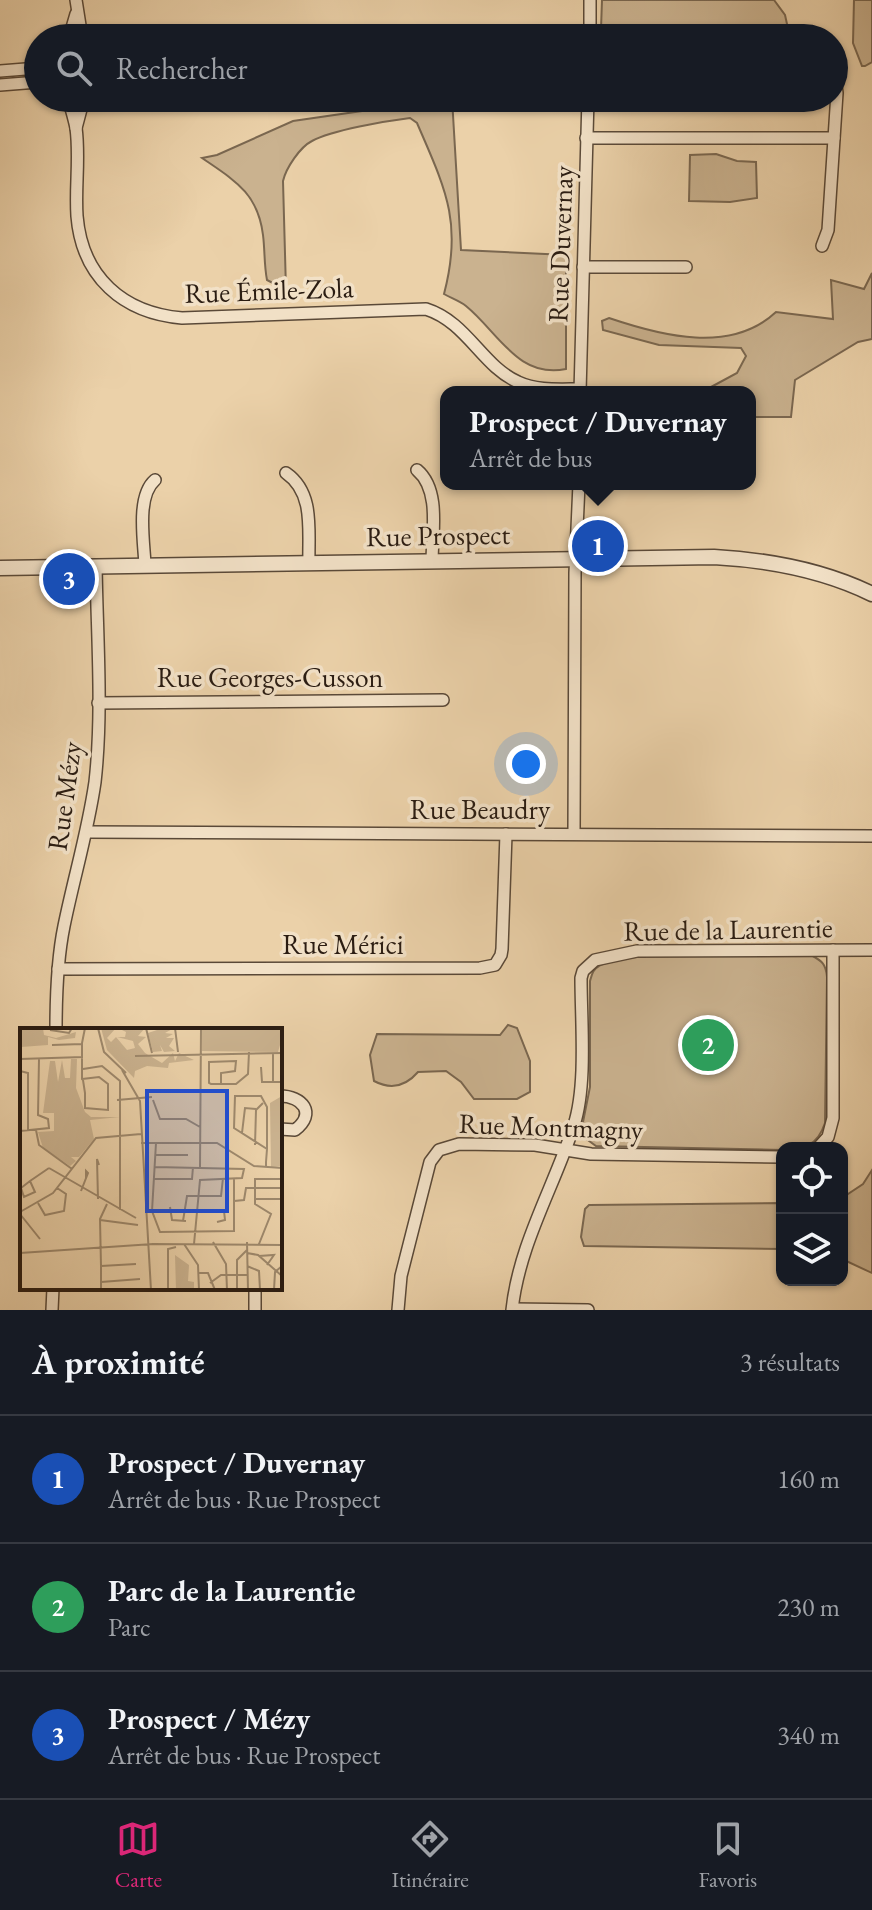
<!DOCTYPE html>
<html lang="fr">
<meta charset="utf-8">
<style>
body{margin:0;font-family:"EB Garamond",serif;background:#20242c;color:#f1f3f6}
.controls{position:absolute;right:24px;bottom:24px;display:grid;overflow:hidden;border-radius:16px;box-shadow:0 2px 6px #0004}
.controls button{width:72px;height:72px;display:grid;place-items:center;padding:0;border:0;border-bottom:2px solid #363941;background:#171b24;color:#f1f3f6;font:40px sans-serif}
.you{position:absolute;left:526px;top:764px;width:28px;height:28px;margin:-20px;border:6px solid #fff;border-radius:50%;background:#1a73e8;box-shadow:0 0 0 12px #1a73e833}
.badge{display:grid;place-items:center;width:52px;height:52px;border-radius:50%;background:#db2777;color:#fff;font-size:26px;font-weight:700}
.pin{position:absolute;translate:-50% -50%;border:4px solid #fff;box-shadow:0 2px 8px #0006}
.popup{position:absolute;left:440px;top:386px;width:316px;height:104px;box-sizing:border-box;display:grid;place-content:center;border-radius:16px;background:#171b24;filter:drop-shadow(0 2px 6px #0005);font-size:26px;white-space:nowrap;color:#9ea1a6}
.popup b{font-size:30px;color:#f1f3f6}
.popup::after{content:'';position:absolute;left:50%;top:100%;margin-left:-16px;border:16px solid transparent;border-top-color:#171b24}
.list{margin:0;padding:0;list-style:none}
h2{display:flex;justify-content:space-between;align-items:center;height:104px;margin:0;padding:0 32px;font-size:34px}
h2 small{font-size:26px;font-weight:400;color:#9ea1a6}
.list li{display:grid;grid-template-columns:52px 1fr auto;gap:24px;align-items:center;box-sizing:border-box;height:128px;padding:0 32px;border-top:2px solid #363941}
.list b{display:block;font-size:30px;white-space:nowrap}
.list p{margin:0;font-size:26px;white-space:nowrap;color:#9ea1a6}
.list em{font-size:26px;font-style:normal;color:#9ea1a6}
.icon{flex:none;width:44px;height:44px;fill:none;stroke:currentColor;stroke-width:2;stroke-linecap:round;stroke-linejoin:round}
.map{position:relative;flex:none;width:872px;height:1310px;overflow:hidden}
.search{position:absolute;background:#171b24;box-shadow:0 2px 6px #0004;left:24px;right:24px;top:24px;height:88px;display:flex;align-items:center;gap:20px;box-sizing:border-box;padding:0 28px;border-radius:44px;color:#9ea1a6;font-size:30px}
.sheet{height:488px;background:#171b24}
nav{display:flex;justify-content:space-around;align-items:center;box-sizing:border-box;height:112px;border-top:2px solid #363941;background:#171b24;font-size:22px;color:#9ea1a6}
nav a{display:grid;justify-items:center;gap:4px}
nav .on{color:#db2777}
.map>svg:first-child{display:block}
.green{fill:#cab28f;stroke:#7a6750;stroke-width:2}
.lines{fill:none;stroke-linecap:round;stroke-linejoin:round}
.minor-casing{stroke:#5a4938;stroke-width:14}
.tertiary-casing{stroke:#5a4938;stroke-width:17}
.minor{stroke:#f2e1c7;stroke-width:11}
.tertiary{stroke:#f2e1c7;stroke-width:14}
.labels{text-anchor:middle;stroke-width:7;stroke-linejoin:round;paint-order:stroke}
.street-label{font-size:28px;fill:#2a1c12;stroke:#f2e1c7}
.inset-road{fill:none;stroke:#9e896d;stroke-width:2}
.view{fill:#1d4ed8;fill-opacity:0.15;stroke:#1d4ed8;stroke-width:4}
.inset-edge{fill:none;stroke:#2a1c12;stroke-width:4}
</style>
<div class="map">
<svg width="872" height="1310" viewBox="0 0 872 1310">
<rect width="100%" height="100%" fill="#ebd1a9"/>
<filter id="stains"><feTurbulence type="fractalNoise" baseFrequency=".0025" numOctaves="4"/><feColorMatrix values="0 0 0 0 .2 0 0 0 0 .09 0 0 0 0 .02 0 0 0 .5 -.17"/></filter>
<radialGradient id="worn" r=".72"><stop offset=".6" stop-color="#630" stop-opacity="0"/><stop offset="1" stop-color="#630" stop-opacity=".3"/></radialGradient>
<g class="green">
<path d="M602,0h172l11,15 4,18 4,5h-195l3,-9z"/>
<path d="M854,0h18v62l-7,4h-3l-9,-23z"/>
<path d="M452,98l9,152 105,5v114c-48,10 -68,-37 -100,-63 -6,-5 -15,-8 -22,-12 19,-72 1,-106 -27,-171l-7,-5c-24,3 -78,12 -98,23 -12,6 -26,27 -29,40l3,109 -19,-10c-3,-15 -2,-29 -4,-45 -5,-42 -29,-55 -61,-77l15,-3 76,-34z"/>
<path d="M716,154l21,7 19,1 1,36 -27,4 -41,-1 1,-46z"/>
<path d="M872,273v66l-14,3 -63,38 -4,37h-41v-25h-40l1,-5 26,-14 9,-17 -5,-8 -82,-3 -56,-15 -1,-9 7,-3c53,18 122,36 167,-6l57,7 -2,-39 33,9z"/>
<path d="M811,955c11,6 15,9 16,22l-2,146c-8,24 -20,25 -43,25v2l-186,-4 -11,-8 -2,-16 7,-35v-106c2,-7 3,-12 9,-15 32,-18 169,-11 212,-11z"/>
<path d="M508,1025l9,3 13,33v31l-13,7h-43l-13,-17 -15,-11 -28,1c-12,14 -27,18 -44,9l-4,-26 7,-21 123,1z"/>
<path d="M872,1170v103l-30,-14v-61l21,-14z"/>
<path d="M782,1203v46l-198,-3 -3,-9 4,-28 4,-4z"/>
</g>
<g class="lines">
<defs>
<g id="minor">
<path d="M76,0l6,38"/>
<path d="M69,38l7,-24"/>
<path d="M590,38v-38"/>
<path d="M0,71l38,-3"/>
<path d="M0,85l38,-3"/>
<path d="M68,98c3,10 6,20 8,30 4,29 -1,59 1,88 5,61 46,97 105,102l244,-9c41,13 56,57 92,73 19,9 41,7 62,7"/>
<path d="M76,128l8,-30"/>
<path d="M586,138h248"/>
<path d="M822,246l6,-16 9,-137 -3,-22"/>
<path d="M583,267h103"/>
<path d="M580,392l8,-294"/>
<path d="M417,470c24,20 15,64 15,92"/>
<path d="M286,473c29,20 22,58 23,90"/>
<path d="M145,565c-1,-23 -9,-69 10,-85"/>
<path d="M98,703l345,-3"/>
<path d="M87,832l785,4"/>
<path d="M574,834l1,-261 4,-89"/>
<path d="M58,969l422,-1 15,-3 6,-10 1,-6 4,-115"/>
<path d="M56,1030c0,-35 1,-70 8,-104 10,-49 24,-95 31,-144 8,-71 2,-145 1,-216"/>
<path d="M280,1096c22,0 37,17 15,34l-15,-1"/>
<path d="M818,1148l10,-11 5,-19v-168"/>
<path d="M255,1288v22"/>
<path d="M513,1309l75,1"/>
<path d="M52,1310l1,-22"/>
<path d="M398,1310l3,-34 29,-114 9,-12 20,-6 76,1 56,9 191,3"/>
<path d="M512,1310c7,-66 42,-123 62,-185 13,-40 7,-104 7,-147l2,-7 12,-11 42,-9 235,-1"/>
</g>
<path id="tertiary" d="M0,568l714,-11c54,3 109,13 158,37"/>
</defs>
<use href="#minor" class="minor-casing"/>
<use href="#tertiary" class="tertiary-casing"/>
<use href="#minor" class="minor"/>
<use href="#tertiary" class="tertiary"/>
</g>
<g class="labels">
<g class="street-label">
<text transform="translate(560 244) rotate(-88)" y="10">Rue Duvernay</text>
<text transform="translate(269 290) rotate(-2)" y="10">Rue Émile-Zola</text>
<text transform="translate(438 535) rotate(-1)" y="10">Rue Prospect</text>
<text x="270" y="687">Rue Georges-Cusson</text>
<text transform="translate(64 796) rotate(-82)" y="10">Rue Mézy</text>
<text x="480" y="819">Rue Beaudry</text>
<text transform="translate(728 929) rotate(-1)" y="10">Rue de la Laurentie</text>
<text x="343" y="954">Rue Mérici</text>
<text transform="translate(551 1126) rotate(2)" y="10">Rue Montmagny</text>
</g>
</g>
<g transform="translate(20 1028)">
<rect width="262" height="262" fill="#ebd1a9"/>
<path d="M0,0h23l1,7 12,3 20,-6 -1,6 -16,2 -11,-3v8l-27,2 -1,10zM81,0h15l-9,10 4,4 5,-5 11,13 8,-2 -2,-7 -16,-4h8l1,-5 -8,-4h27l-7,8 8,1 -8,7 7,9 17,10 11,-10 2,8 4,-8 15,7 -25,3 -1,5 -21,-2 -12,5 -1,7 -27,-28zM133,0h21l-9,5 8,1 -7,4h8l-5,8 6,5 -11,1 -4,-7 2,6 -9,1 -5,-19 9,-3zM181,0h81v10l-4,14 -76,-1zM51,31h6l-1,29 9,24 6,5h29l-30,3 4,19 -15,18h-8l5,4 -6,5 -27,-18 -5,-16 16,-1v-18h-11l7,-52h5l3,21 4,-22 3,18h5zM262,68v70l-11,1 -1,-64zM155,227l14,10 -1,16 6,1v8h-18z" fill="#cab28f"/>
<path class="inset-road" d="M78,0l6,24 22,21M126,0l6,25M155,0l3,24M30,2l19,3 3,-5M32,17l30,-1M115,28l147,-3M0,31l63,-2M241,39l1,15h20M63,41l19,-3 18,15v129M102,42l18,31 11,189M0,43l8,2v58M62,51l17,-2 9,7v26l-23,-2v-15l-2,-13 -1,-1v-36l3,-15M253,54v-29M201,56v-11l14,-2 1,-10 -27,1v21l2,1h25l12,-10 1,-22M97,72l35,-3M133,72l7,19h26l14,8M16,102l3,15 33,24M0,103l29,-3 -1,-9 -10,-4 1,-56M222,105l3,-25 11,1M121,115h76l37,23 28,2M136,115l-4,68 8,21 74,-1v-53M235,117l1,-35 7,-7M136,127h32M135,139l89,2 -2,9 -42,2 -6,64M180,139l1,-139M29,140l87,50M246,140v-6l1,-13v-42l-6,-11h-26l-1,32 33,21M133,151h39l1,-12M10,153l5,11 -11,5 -3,-9 9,-7 19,-13M61,163l7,-18 -2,-2v7M78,171l-1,-40 2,6M234,171h28M214,173l10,-1 2,-12h36M18,175l7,12 19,-4 2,-17 -9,-6M150,179l2,13 14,1M174,182l30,1 1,9 -8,2M0,184l33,-19 43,-55 45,-4M0,186l20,25M80,192l38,5M163,193l4,-25h34l2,-18M193,214l13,22 1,26M227,214l1,48M164,216l14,21 1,25M239,216l12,-30 -16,-10v-25h27M0,225l133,-9 129,1M227,225l11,2 24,21M239,228l15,-1 -7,10M81,237v25M81,238l-1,-47 7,-15M81,238l35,-2M227,238l12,5 1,19M179,245h9l7,17M81,254l39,-3M190,255l11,-8h27M140,262l8,-1v-40l8,-2M217,262v-30l10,-10M254,262l1,-18 7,-6"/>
<path class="view" d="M127,63h80v120h-80z"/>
<rect width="262" height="262" class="inset-edge"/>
</g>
<rect width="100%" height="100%" filter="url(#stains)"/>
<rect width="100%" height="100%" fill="url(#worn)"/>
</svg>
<div class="controls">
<button><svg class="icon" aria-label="locate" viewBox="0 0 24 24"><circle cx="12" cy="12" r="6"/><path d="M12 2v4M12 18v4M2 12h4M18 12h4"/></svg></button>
<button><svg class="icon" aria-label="layers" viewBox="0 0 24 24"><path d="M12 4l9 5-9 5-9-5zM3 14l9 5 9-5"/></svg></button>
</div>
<div class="you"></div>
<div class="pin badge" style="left:598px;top:546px;background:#1a4fb4">1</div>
<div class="popup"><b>Prospect / Duvernay</b>Arrêt de bus</div>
<div class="pin badge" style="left:708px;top:1045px;background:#2e9e5b">2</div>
<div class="pin badge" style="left:69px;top:579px;background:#1a4fb4">3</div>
<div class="search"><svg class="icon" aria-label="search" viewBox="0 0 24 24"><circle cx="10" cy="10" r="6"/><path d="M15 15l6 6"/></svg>Rechercher</div>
</div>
<section class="sheet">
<h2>À proximité<small>3 résultats</small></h2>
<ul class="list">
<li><span class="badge" style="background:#1a4fb4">1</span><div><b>Prospect / Duvernay</b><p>Arrêt de bus · Rue Prospect</p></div><em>160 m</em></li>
<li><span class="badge" style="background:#2e9e5b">2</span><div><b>Parc de la Laurentie</b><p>Parc</p></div><em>230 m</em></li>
<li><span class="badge" style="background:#1a4fb4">3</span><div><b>Prospect / Mézy</b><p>Arrêt de bus · Rue Prospect</p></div><em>340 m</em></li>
</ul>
</section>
<nav>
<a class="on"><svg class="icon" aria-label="map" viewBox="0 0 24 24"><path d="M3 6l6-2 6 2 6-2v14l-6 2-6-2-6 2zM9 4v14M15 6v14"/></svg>Carte</a>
<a><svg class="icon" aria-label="directions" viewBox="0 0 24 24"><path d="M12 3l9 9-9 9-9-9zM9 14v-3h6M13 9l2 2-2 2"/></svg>Itinéraire</a>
<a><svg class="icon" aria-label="saved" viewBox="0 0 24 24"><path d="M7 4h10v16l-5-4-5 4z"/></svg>Favoris</a>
</nav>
